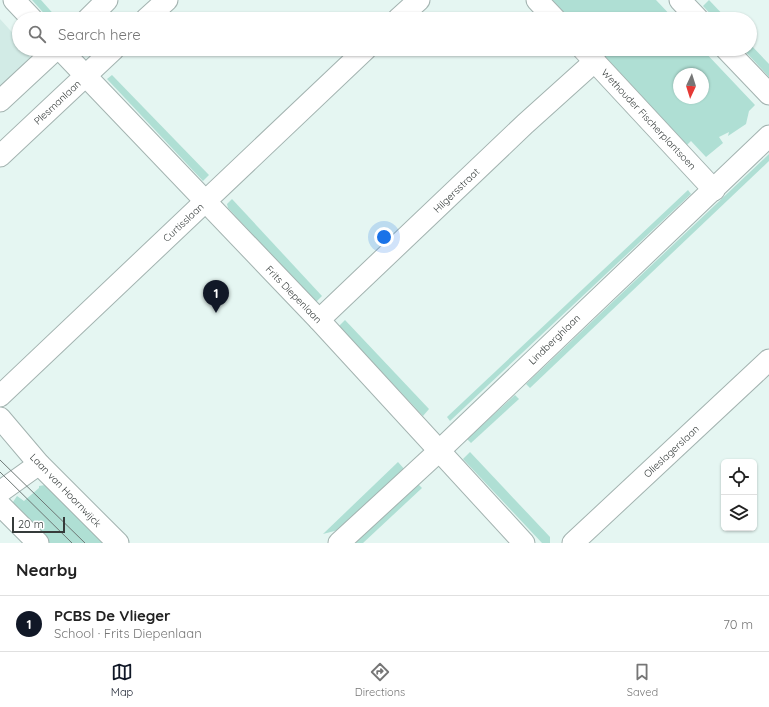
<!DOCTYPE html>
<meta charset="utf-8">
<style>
body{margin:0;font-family:Quicksand,sans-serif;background:#f2f2f2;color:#222}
.controls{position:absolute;right:12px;bottom:12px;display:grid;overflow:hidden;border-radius:6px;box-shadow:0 1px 3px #0004}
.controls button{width:36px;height:36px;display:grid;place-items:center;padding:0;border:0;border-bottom:1px solid #e0e0e0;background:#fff;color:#222;font:20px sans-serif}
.compass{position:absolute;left:673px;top:68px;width:36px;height:36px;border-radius:50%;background:#fff;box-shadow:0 1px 3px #0004;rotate:184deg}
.scale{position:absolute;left:12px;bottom:10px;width:53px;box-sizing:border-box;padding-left:4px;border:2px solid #353b3a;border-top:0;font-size:11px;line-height:14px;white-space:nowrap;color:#353b3a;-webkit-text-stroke:3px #fff;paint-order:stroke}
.you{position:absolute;left:384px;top:237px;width:14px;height:14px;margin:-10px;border:3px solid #fff;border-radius:50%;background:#1a73e8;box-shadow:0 0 0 6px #1a73e833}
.badge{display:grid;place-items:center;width:26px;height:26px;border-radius:50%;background:#111827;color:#fff;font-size:13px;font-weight:700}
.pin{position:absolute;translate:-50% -33px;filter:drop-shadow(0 1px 2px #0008)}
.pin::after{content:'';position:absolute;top:21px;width:14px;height:12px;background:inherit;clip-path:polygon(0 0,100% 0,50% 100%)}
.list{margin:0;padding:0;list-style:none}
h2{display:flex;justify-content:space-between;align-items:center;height:52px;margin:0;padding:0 16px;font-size:17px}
h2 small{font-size:13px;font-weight:400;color:#767676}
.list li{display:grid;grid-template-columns:26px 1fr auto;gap:12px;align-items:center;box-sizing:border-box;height:56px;padding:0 16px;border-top:1px solid #e0e0e0}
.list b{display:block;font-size:15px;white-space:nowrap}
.list p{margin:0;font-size:13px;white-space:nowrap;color:#767676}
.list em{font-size:13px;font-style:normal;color:#767676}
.icon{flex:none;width:22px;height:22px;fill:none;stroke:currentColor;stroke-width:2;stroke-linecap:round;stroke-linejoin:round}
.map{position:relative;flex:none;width:769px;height:543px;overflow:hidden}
.search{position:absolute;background:#fff;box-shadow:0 1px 3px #0004;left:12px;right:12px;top:12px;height:44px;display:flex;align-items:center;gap:10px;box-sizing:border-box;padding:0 14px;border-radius:22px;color:#767676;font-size:15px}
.sheet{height:108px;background:#fff}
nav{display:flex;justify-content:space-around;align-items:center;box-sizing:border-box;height:56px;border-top:1px solid #e0e0e0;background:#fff;font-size:11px;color:#767676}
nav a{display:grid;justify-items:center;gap:2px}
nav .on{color:#111827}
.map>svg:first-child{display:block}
.built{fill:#d2ebe6}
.green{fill:#afdfd4;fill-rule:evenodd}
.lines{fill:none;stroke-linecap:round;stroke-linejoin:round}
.minor-casing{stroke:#a3b3b0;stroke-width:23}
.minor{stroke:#fff;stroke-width:21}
.tram{stroke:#6d7775;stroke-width:1}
.labels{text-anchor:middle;stroke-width:3;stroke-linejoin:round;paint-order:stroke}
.street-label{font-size:10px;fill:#353b3a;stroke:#fff}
</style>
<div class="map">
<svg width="769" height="543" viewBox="0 0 769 543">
<rect width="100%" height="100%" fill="#e5f6f2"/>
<path class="built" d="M0,19l19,21v9h6l6,10 -31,29z"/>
<g class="green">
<path d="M32,0h9l17,19h-9z"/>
<path d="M552,0h104l18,19h-104z"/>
<path d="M709,0l18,19h-12l-12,-13z"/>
<path d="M750,44l19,20v13l-26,-28h7z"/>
<path d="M598,49h104l53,56 -6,6 -3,13 -18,12 1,-4 -10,5 4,6 -17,14 -15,-16 -4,4zM679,74h24v24h-24z"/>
<path d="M112,75l97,100 -6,6 -96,-102z"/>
<path d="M769,154v7l-239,227 -4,-4z"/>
<path d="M688,190l3,4 -241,227 -3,-4z"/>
<path d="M232,199l90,97 -6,6 -88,-94 -1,-4z"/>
<path d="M345,320l84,89 -6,7 -84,-90z"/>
<path d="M515,395l4,4 -48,44 -4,-4z"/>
<path d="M470,452l80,85v6h-8l-79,-84z"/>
<path d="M398,462l7,8 -63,59 -19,5z"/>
<path d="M415,481l7,7 -59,55h-12z"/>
<path d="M45,485l5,1 62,57h-68l-33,-38 6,-9 7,5 15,-13v-2z"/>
</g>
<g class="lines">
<defs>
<g id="minor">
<path d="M14,0l18,19"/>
<path d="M537,0l18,19"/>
<path d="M680,0l18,19"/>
<path d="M88,19l19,-19"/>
<path d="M146,19l21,-19"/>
<path d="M398,19l21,-19"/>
<path d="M60,49l259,271 205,223"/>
<path d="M583,49l131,141"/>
<path d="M726,49l43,45"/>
<path d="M0,101l56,-52"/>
<path d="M0,156l114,-107"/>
<path d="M319,320l206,-196 70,-63"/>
<path d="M0,396l366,-347"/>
<path d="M0,418l39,46 79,79"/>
<path d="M0,492l39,-28"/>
<path d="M0,505l38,38"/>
<path d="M339,543l100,-92 330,-315"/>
<path d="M573,543l196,-183"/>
</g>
</defs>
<use href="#minor" class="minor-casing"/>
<use href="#minor" class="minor"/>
<g class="tram">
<path d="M0,460l85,83"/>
<path d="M0,472l72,71"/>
</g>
</g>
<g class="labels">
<g class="street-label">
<text transform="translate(57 102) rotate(-43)" y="4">Plesmanlaan</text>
<text transform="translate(649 119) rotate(47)" y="4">Wethouder Fischerplantsoen</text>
<text transform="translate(456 190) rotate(-44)" y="4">Hilgersstraat</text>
<text transform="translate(183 222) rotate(-43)" y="4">Curtisslaan</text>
<text transform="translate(294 294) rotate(46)" y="4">Frits Diepenlaan</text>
<text transform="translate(554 339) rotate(-44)" y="4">Lindberghlaan</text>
<text transform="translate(671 451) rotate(-43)" y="4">Olieslagerslaan</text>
<text transform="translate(66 490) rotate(46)" y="4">Laan van Hoornwijck</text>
</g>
</g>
</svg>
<div class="controls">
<button><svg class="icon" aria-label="locate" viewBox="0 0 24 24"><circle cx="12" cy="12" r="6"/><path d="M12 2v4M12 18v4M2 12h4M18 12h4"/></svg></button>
<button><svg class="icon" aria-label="layers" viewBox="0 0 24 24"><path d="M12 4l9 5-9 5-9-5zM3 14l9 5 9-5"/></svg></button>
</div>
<svg class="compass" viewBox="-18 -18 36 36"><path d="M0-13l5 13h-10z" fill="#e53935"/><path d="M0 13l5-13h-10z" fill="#767676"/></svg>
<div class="scale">20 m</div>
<div class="you"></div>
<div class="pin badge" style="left:216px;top:313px">1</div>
<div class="search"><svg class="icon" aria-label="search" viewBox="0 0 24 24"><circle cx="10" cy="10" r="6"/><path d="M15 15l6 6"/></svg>Search here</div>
</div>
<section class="sheet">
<h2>Nearby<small></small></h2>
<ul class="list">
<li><span class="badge">1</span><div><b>PCBS De Vlieger</b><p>School · Frits Diepenlaan</p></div><em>70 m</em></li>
</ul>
</section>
<nav>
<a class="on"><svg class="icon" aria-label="map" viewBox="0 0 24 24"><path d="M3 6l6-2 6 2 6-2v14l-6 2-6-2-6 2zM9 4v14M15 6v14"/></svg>Map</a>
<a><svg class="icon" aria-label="directions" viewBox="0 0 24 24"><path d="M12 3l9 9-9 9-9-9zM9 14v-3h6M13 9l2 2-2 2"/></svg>Directions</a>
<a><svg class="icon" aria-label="saved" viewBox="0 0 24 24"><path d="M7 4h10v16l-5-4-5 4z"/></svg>Saved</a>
</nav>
